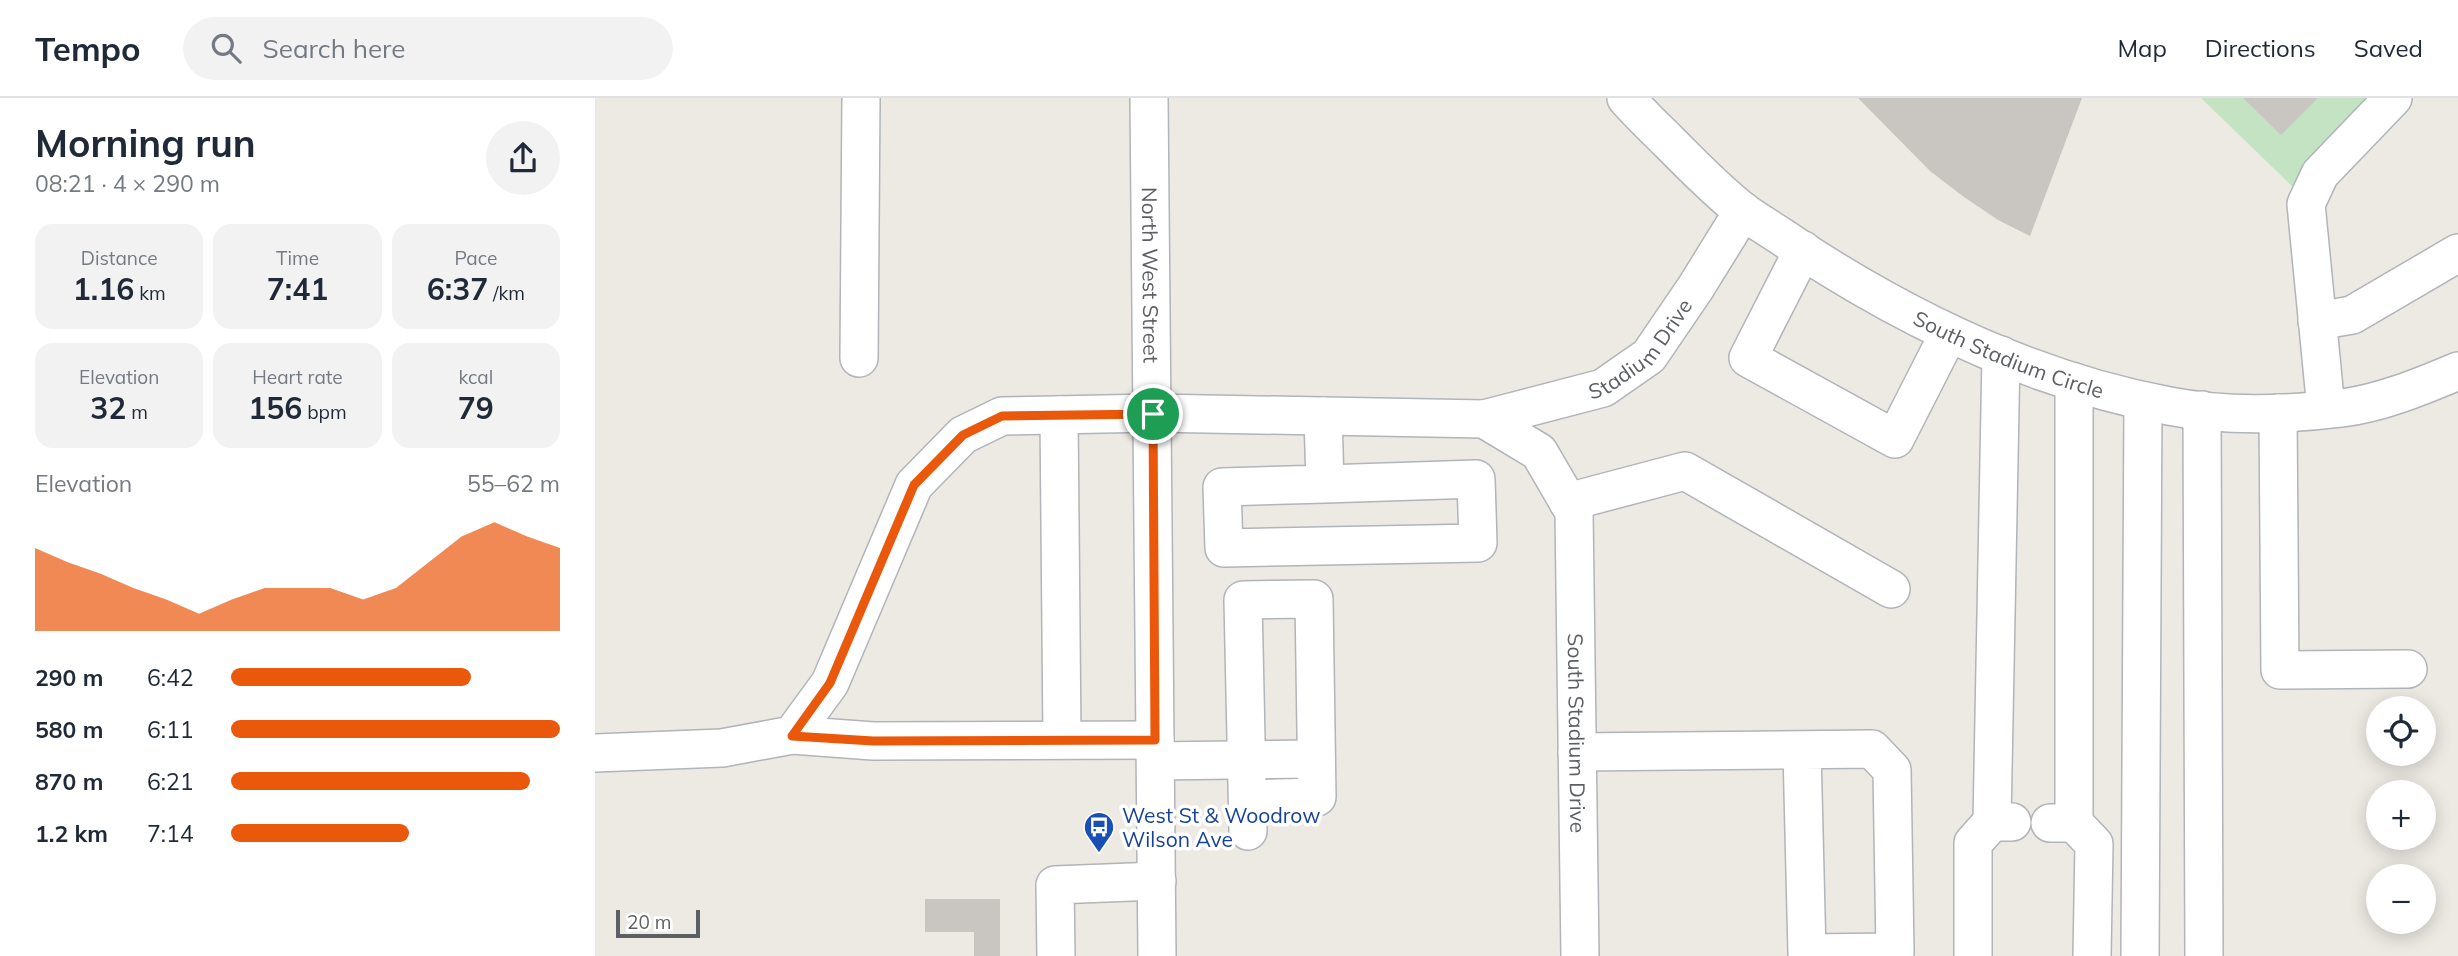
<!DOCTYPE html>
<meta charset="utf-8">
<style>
:root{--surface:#fff;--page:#f2f2f3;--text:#1f2937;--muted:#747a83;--line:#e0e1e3;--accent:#ea580c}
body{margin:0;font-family:Mulish,sans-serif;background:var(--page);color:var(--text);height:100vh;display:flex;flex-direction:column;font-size:26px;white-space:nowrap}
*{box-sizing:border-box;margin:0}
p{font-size:23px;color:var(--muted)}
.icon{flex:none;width:38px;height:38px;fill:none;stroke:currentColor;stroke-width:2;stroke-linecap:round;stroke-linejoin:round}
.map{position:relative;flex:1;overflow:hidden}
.details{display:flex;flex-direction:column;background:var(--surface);width:595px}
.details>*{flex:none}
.buttons{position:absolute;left:1771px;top:598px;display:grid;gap:14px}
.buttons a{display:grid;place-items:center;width:70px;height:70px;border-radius:50%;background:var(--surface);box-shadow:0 4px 18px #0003;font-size:35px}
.scale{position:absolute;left:21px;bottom:18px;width:84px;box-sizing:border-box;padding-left:7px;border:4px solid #5c5f63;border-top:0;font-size:19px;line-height:24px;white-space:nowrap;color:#5c5f63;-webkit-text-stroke:5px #fff;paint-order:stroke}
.pin{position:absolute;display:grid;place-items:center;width:60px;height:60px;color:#fff;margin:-30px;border:4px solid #fff;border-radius:50%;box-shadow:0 2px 7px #0007}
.round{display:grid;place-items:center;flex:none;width:74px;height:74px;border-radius:37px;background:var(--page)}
.summary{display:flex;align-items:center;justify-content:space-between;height:119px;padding:0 35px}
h1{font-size:38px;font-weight:700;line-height:52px}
.figures{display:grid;grid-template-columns:repeat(3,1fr);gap:10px;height:119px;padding:7px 35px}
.figures div{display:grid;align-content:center;border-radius:18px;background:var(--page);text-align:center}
.figures b{font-size:30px;font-weight:700}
.figures small{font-size:19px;font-weight:400}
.figures p{font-size:19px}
.chart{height:196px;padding:14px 35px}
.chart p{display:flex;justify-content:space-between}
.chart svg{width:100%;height:126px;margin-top:7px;fill:var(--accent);opacity:.7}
ul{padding:0 35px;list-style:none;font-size:23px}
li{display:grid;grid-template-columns:112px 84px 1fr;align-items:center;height:52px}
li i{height:18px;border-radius:9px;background:var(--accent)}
header{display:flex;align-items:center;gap:42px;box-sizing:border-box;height:98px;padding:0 35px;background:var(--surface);border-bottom:2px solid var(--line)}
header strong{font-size:33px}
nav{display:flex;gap:38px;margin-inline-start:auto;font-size:24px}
.search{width:490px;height:63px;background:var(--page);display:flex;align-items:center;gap:18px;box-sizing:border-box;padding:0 24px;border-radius:38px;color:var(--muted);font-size:26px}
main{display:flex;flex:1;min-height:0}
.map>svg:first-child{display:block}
.green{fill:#c4e3c2}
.building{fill:#c9c5c0}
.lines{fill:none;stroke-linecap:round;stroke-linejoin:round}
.minor-casing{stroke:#b1b4b8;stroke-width:40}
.minor{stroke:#fff;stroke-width:37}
.route-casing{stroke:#fff;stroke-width:14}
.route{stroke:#ea580c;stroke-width:9}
.labels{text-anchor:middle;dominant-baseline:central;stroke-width:7;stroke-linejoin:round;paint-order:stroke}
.street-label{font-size:21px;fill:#5c5f63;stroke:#fff}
.transit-label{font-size:21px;fill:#164399;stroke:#fff;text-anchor:start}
</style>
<header>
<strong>Tempo</strong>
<div class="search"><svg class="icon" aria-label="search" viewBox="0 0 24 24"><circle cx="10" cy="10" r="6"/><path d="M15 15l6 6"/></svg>Search here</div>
<nav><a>Map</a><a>Directions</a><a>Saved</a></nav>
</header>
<main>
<section class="details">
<div class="summary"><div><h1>Morning run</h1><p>08:21 · 4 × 290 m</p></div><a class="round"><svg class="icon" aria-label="share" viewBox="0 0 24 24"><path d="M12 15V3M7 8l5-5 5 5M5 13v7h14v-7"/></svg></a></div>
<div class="figures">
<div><p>Distance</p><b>1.16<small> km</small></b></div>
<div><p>Time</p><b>7:41</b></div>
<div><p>Pace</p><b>6:37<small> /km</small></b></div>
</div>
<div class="figures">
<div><p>Elevation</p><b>32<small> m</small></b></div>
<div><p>Heart rate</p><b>156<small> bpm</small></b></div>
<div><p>kcal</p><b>79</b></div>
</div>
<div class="chart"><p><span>Elevation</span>55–62 m</p>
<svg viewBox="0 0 160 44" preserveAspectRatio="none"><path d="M0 44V15L10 20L20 24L30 29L40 33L50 38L60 33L70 29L80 29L90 29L100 33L110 29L120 20L130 11L140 6L150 11L160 15V44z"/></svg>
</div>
<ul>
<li><b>290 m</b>6:42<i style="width:73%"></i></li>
<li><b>580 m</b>6:11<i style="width:100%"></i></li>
<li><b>870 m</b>6:21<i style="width:91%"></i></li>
<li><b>1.2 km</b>7:14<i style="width:54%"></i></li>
</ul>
</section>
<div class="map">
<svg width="1863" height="858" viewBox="0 0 1863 858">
<rect width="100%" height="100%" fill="#edeae4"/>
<!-- green -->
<path class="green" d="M1606,0h173l-81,89z"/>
<!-- building -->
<path class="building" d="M1263,0h224l-52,138 -32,-16 -34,-23 -34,-26z
M1648,0h75l-37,37z
M330,801h75v57h-26v-24h-49z"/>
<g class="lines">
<!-- minor casing -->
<g class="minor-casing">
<g id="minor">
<path id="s1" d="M554,0l8,858"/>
<path id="s2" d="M1031,0c14,16 30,31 44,45 24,24 48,49 74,69 17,12 36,23 53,35 113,74 238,134 372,159 56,11 117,9 173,2 40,-5 80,-22 116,-37"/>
<path d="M1208,152l-55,108 147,81 54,-106"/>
<path d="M1722,223l35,-6 106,-62"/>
<path d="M1406,257l-9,467h20"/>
<path d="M264,260l2,-260"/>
<path d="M1731,311l-20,-205 14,-30 73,-76"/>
<path d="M1607,312l2,546"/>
<path d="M1683,315l2,257 128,-1"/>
<path d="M464,317l3,324"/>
<path d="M728,318l2,68 -103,3 2,61 254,-5 -2,-64 -151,5"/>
<path id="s3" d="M889,321l119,-31 46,-32 47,-69 47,-76"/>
<path d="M973,404l117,-31 206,118"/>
<path d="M197,637l81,6 282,-1"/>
<path d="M982,654l295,-3 20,21 3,182 -88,1 -5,-202"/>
<path id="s4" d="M0,655l127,-5 70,-13 38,-52 84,-198 49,-50 39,-19 151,-3 331,6 55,33 35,60 6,444"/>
<path d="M561,663l160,-2"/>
<path d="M653,701l69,-2 -3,-198 -71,1 5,231"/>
<path d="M1455,725h24v-441"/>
<path d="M1479,725l20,21 -2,112"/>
<path d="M461,858l-1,-71 102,-4"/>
<path d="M1378,858v-113l19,-21"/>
<path d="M1545,858l3,-555"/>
</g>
</g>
<!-- minor -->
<use href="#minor" class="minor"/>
</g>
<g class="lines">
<!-- route casing -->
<g class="route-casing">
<path id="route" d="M558,316l2,326 -282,1 -81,-5 38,-53 84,-198 49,-50 39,-19z"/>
</g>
<!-- route -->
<use href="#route" class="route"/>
</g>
<!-- icons -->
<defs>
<g id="bus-pin" transform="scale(1.575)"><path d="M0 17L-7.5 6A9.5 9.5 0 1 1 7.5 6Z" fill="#1a4fb4" stroke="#fff"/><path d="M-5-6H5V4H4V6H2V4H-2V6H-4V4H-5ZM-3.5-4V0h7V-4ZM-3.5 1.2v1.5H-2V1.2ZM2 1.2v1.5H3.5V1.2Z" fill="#fff"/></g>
</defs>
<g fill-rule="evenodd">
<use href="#bus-pin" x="504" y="729"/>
</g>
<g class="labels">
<!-- street labels -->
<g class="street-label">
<text stroke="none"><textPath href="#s1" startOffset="177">North West Street</textPath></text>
<text stroke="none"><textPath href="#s3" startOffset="177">Stadium Drive</textPath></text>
<text stroke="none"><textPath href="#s2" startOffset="466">South Stadium Circle</textPath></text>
<text stroke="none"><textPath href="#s4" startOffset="1428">South Stadium Drive</textPath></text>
</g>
<!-- transit labels -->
<g class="transit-label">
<text x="527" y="717">West St &amp; Woodrow<tspan x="527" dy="24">Wilson Ave</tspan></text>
</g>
</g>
</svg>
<div class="buttons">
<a><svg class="icon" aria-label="locate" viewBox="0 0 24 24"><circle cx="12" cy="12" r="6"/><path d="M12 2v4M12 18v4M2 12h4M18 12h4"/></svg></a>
<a>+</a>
<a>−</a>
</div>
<div class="scale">20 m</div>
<div class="pin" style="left:558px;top:316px;background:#1e9e55"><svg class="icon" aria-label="arrive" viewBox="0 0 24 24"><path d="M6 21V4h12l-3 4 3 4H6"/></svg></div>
</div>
</main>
